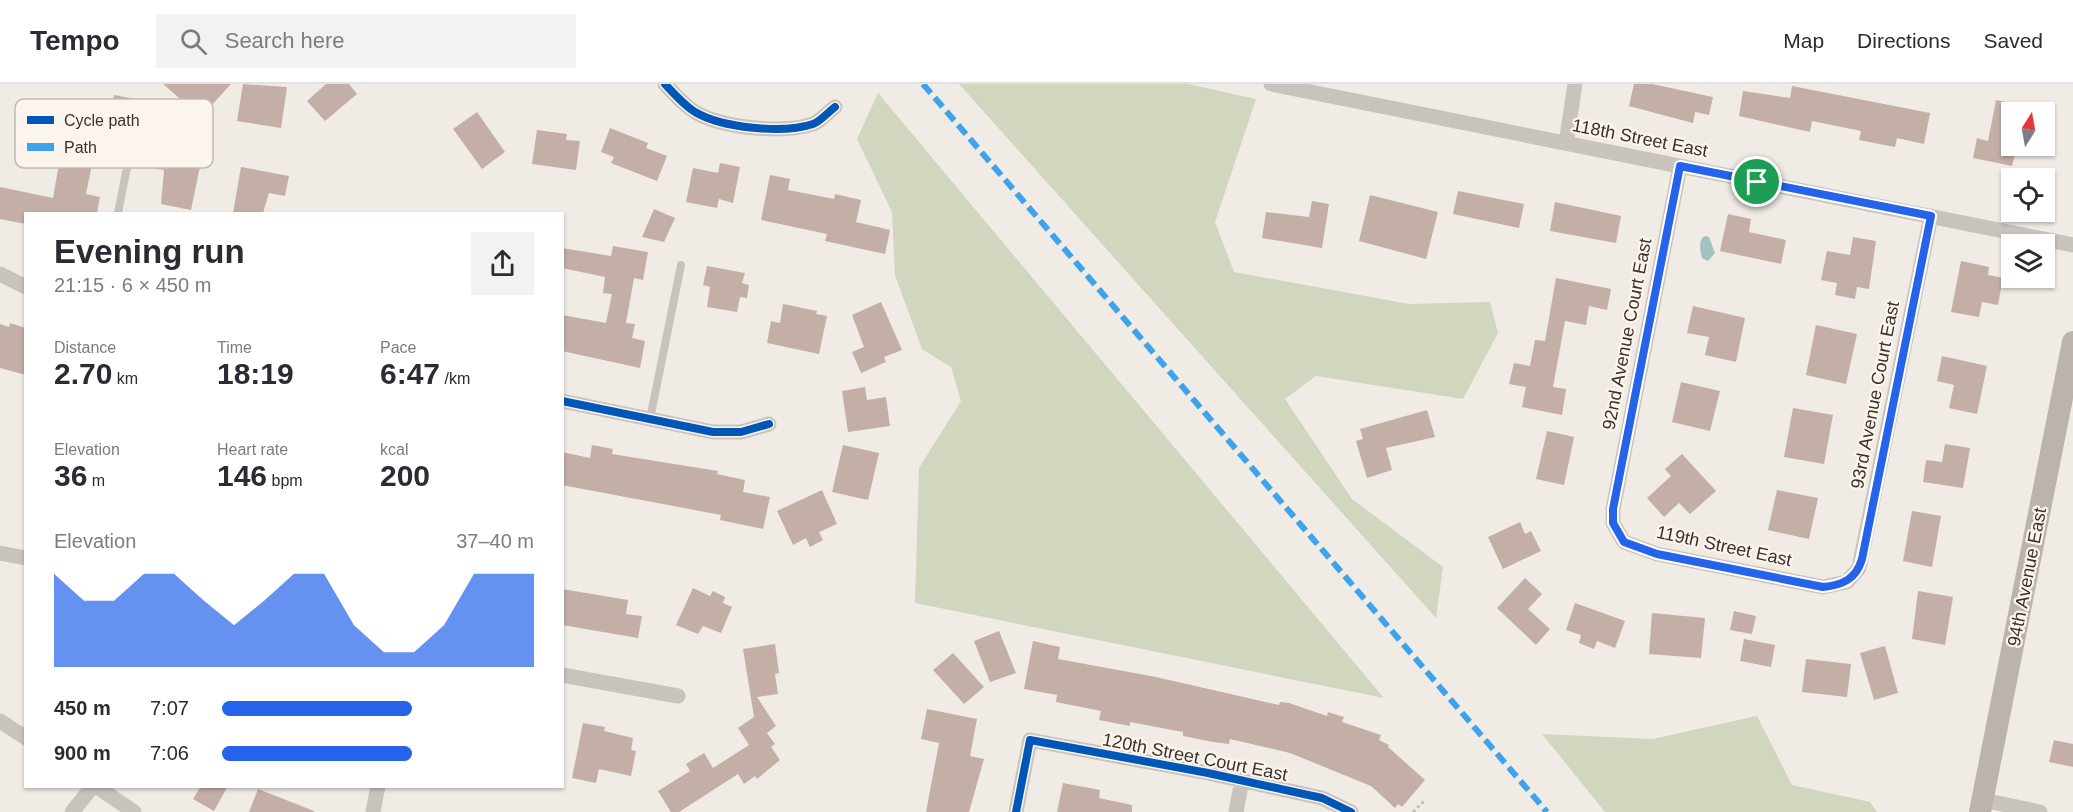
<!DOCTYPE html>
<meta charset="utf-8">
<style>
:root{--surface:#fff;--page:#f2f2f3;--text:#2b2b33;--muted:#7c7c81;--line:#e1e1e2;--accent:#2563eb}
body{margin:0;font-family:Helvetica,sans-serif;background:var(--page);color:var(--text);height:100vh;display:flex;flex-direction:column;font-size:22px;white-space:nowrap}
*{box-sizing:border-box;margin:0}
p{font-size:20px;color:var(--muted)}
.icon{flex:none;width:33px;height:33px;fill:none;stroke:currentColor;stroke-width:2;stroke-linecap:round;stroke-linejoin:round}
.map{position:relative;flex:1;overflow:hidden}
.drawer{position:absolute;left:24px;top:128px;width:540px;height:576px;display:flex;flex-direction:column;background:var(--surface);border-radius:0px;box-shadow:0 2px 4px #0004}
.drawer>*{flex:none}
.needle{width:39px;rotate:11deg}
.buttons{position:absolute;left:2001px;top:18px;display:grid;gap:12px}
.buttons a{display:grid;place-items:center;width:54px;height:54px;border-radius:0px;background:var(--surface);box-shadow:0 2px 4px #0004;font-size:30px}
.pin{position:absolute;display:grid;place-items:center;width:51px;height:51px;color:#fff;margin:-26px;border:3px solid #fff;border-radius:50%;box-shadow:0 2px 6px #0007}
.round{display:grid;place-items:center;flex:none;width:63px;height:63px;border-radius:0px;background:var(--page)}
.overview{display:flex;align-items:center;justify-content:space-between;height:102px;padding:0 30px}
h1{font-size:33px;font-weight:700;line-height:45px}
.stats{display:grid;grid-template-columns:repeat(3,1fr);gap:9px;height:102px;padding:6px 30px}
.stats div{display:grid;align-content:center}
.stats b{font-size:30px;font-weight:700}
.stats small{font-size:16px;font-weight:400}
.stats p{font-size:16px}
.chart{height:168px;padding:12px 30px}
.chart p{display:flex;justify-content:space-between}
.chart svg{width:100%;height:108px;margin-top:6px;fill:var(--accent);opacity:.7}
ul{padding:0 30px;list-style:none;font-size:20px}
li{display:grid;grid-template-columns:96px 72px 1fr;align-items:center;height:45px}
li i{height:15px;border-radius:8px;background:var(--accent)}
header{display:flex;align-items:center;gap:36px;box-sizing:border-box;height:84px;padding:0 30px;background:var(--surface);border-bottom:2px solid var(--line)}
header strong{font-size:28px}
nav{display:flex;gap:33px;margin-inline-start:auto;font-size:21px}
.search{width:420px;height:54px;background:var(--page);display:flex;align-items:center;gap:15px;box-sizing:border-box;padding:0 21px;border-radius:0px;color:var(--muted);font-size:22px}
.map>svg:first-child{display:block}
.green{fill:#d1d6bf}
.water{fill:#a1c2c1}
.building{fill:#c3afa7}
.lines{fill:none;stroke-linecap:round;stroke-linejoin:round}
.path{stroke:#c2bbb6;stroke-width:3;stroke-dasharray:3 3;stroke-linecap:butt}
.service{stroke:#c9c3be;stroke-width:8}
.minor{stroke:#c9c3be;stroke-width:15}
.secondary{stroke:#bab3ae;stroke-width:22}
.quiet{stroke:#3fa3eb;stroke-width:6;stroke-dasharray:12 6;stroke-linecap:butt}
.cycleway-casing{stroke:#fbf5ee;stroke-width:11}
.cycleway{stroke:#0057b8;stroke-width:8}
.route-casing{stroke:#fff;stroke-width:12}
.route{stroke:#2563eb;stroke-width:8}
.labels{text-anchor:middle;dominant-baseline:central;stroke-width:4.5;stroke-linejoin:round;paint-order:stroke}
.street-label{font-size:18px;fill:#3b302b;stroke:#fbf5ee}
.key{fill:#fbf5ee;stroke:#c1bab4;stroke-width:1.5}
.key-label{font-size:16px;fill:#3b302b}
</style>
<header>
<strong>Tempo</strong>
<div class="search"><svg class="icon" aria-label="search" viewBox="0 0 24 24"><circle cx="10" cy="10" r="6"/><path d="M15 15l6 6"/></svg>Search here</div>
<nav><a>Map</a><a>Directions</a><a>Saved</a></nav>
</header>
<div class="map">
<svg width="2073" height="728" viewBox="0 0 2073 728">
<rect width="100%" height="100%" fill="#f0ebe5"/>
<!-- green -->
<path class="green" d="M959,0h229l68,15 -41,123 19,50 175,32 81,-2 8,31 -35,66 -147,-23 -31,23 67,100 91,68 -7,51z
M878,9l506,605 -469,-95 4,-135 42,-67 -10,-34 -29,-18 -27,-74 -3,-63 -35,-73z
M1757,632l35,69 78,17 7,10h-272l-63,-78 111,5z"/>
<!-- water -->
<path class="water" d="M1705,152l4,1 6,16 -7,8 -6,-3c-2,-8 -4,-18 3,-22z"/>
<!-- building -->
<path class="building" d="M163,0h68l-30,33z
M243,0l44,3 -6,41 -44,-7z
M326,0h23l8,10 -32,27 -18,-20z
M1634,0h18l61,13 -4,18 -14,-3 -2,11 -64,-17z
M1792,2l138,27 -6,31 -27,-6 -2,9 -36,-7 2,-9 -49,-10 -2,11 -71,-16 4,-25 47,7z
M114,11l21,4 -7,33 -20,-5z
M1996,16l16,3v43h5l-5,20 -39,-8 4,-20 11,3z
M477,28l28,40 -23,17 -29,-40z
M610,44l38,15 -2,5 21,8 -10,25 -46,-18 3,-6 -13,-5z
M537,46l30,4 -1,6 14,1 -4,29 -44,-6z
M64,51l33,5 -11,54 14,3 -3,16h-71v11l-26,-5v-32l53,11z
M155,64l47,9 -11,53 -30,-6 3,-34 -12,-2z
M720,79l20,4 -7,36 -14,-4 -2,9 -31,-6 7,-34 25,5z
M241,83l48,9 -4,20 -16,-3 -6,20h-30z
M770,91l20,4 -2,11 46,9 1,-5 26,6 -5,22 34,8 -5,24 -60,-13 2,-7 -66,-14z
M1458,107l66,13 -5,24 -66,-14z
M1370,111l68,17 -12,47 -67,-18z
M1312,117l17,3 -7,44 -60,-10 4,-26 43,5z
M1555,118l66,14 -5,27 -66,-12z
M654,125l21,9 -11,24 -22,-5z
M1728,130l23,5 -2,13 37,8 -5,24 -61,-13z
M1853,153l23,4 -7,48 -12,-2 -2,12 -20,-4 2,-12 -16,-3 6,-29 23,4z
M613,162l35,6 -5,28 -9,-2 -8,45 9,1 -3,14 13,3 -5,27 -78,-17v-36l44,8 6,-29 -9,-1 2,-16 -43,-9v-20l49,8z
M1961,177l28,6 -1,8 15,3 -5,27 -16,-3 -3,15 -28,-5z
M707,182l38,7 -3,10 7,2 -2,13 -7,-1 -3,15 -30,-5 3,-20 -7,-2z
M1556,194l55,11 -4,21 -18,-4 -3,19 -21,-4 -12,66 13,2 -4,26 -40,-8 4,-20 -17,-3 5,-21 16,3 5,-26 10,1z
M881,218l21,48 -18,7 2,5 -25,11 -9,-21 12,-5 -12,-32z
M783,220l34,7 -1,3 11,2 -8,38 -52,-11 4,-22 9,2z
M1693,222l52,12 -9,44 -31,-7 4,-18 -22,-4z
M10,239l16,5v47l-26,-7v-44l9,3z
M1816,241l41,9 -11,50 -40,-9z
M1942,272l45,10 -10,48 -28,-6 5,-23 -17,-4z
M1681,298l39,9 -10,40 -38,-9z
M865,303l2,13 19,-3 4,29 -42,6 -6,-41z
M1793,324l40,7 -9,49 -40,-7z
M1427,326l8,27 -49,11 6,22 -25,8 -11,-37 7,-2 -3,-10z
M1547,347l27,6 -10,48 -28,-6z
M1945,360l25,4 -7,40 -40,-6 3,-22 16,2z
M592,361l21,4 -1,5 106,17 -1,3 28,6 -2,12 27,5 -7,32 -43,-9 1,-5 -159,-30v-33l28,6z
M843,361l36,8 -11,47 -36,-8z
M1682,370l34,37 -26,23 -11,-11 -15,14 -17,-19 24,-22 -6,-7z
M822,406l15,34 -18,8 4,8 -13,7 -4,-9 -13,7 -16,-34z
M1777,406l41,8 -9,41 -41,-9z
M1912,427l29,5 -9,51 -29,-6z
M1520,438l5,12 6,-3 10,20 -38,18 -15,-32z
M1525,494l17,16 -14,15 22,20 -14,16 -39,-37z
M693,504l17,8 3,-5 12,6 -2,6 9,4 -11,26 -18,-7 -5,8 -22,-9z
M562,505l66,11 -2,14 16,2 -4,22 -76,-13z
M1918,507l35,6 -8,48 -33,-6z
M1575,519l50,18 -10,27 -18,-7 -3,8 -15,-6 2,-8 -15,-5z
M1734,527l22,5 -4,18 -22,-4z
M1652,529l53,5 -4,40 -52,-4z
M999,547l17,42 -26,9 -16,-41z
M1744,555l31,6 -4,22 -31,-6z
M1033,557l27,6 -2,12 98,18 123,28 1,-3 9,1 38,13 1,-4 16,5 -2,5 39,13 -2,5 10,5 -1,2 37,33 -23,27 -4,-3 -3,4 -24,-22 -81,-33 -60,-14 -1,5 -16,-2 -30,-6v-4l-53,-10v4l-31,-6 2,-9 -45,-9 1,-7 -33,-6z
M775,560l4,29 -4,1 3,20 -21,3 19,29 -9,7 8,11 -4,3 9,13 -23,19 -2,-3 -11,8 -6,-10 -59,38h-8l-13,-21 32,-20 -4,-7 18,-11 9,15 36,-23 -11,-17 16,-11 -11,-68z
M1885,562l13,47 -24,7 -14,-47z
M953,569l31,34 -20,17 -31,-34z
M1806,575l45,5 -4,33 -45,-5z
M927,625l50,10 -7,37 14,3 -15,53h-43l13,-69 -18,-4z
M583,639l22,4 -1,4 29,7 -2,12 5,1 -5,25 -32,-7 -3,14 -24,-5z
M2054,656l19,4v23l-24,-5z
M1063,699l37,7 -1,8 33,7v7h-75z
M201,702h27l-14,25 -21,-12z
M258,705l56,22v1h-65z"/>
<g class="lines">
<!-- path -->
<path class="path" d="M1413,728l12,-12"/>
<!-- service -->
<path class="service" d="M118,129l12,-61
M650,335l31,-154"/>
<!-- minor -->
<path class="minor" d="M665,0c9,10 19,21 30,28 27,16 88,22 118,12 8,-3 15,-12 22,-17
M1271,0l802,161
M1566,59l9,-59
M1680,82l-67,343v14l11,19 33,12 166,33 24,-5 12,-14 72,-352
M0,190l26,13
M562,317l151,31h28l28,-8
M0,469l26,5
M562,591l116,21
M0,637l26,17
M96,702l38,26
M1983,716l57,12
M72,728l21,-26
M373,728l5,-26
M1016,728l14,-72 178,33 114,25 29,14
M1236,728l6,-32"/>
<!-- secondary -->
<path class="secondary" d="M1980,728l93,-470"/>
<!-- quiet -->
<path class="quiet" d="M923,0l624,728"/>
<!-- cycleway casing -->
<g class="cycleway-casing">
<path id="cycleway" d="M665,0c9,10 19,21 30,28 27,16 88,22 118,12 8,-3 15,-12 22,-17
M1680,82l-67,343v14l11,19 33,12 166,33 24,-5 12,-14 72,-352
M562,317l151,31h28l28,-8
M1016,728l14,-72 178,33 114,25 29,14"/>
</g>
<!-- cycleway -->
<use href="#cycleway" class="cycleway"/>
</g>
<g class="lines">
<!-- route casing -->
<g class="route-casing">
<path id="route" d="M1680,82l251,50 -69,343c-6,20 -19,26 -39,28l-166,-33 -33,-12 -11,-19v-14z"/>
</g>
<!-- route -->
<use href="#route" class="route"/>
</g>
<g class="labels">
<!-- street labels -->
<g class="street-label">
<text transform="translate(1640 54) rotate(11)">118th Street East</text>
<text transform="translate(1627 250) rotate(-79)">92nd Avenue Court East</text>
<text transform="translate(1875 311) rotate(-79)">93rd Avenue Court East</text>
<text transform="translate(1724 462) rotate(12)">119th Street East</text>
<text transform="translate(2027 493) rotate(-79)">94th Avenue East</text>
<text transform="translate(1195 673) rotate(11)">120th Street Court East</text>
</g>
</g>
<!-- legend -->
<rect x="15" y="15" width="198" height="69" rx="9" class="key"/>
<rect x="27" y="32" width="27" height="8" fill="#0057b8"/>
<rect x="27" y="59" width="27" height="8" fill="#3fa3eb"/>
<g class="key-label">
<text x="64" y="42">Cycle path</text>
<text x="64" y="69">Path</text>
</g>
</svg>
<div class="buttons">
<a><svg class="needle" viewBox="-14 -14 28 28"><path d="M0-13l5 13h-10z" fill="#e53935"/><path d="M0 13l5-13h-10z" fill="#7c7c81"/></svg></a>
<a><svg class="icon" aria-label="locate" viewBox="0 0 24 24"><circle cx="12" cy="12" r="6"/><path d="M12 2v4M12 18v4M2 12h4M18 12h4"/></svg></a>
<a><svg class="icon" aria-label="layers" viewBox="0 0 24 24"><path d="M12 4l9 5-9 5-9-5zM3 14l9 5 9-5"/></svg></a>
</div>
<div class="pin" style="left:1757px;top:98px;background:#1e9e55"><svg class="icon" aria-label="arrive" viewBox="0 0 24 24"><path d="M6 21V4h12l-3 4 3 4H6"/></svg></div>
<section class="drawer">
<div class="overview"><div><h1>Evening run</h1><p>21:15 · 6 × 450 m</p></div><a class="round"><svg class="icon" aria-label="share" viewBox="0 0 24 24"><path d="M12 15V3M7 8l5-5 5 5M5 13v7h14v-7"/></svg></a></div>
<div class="stats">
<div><p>Distance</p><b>2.70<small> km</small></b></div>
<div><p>Time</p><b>18:19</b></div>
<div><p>Pace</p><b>6:47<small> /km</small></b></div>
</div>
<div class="stats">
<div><p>Elevation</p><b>36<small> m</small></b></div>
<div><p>Heart rate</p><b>146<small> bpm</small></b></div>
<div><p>kcal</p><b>200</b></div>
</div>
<div class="chart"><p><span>Elevation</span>37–40 m</p>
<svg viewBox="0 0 160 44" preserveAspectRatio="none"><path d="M0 44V6L10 17L20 17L30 6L40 6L50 17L60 27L70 17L80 6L90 6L100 27L110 38L120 38L130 27L140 6L150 6L160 6V44z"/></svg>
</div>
<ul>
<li><b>450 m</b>7:07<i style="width:61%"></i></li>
<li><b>900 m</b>7:06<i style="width:61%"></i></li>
</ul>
</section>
</div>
